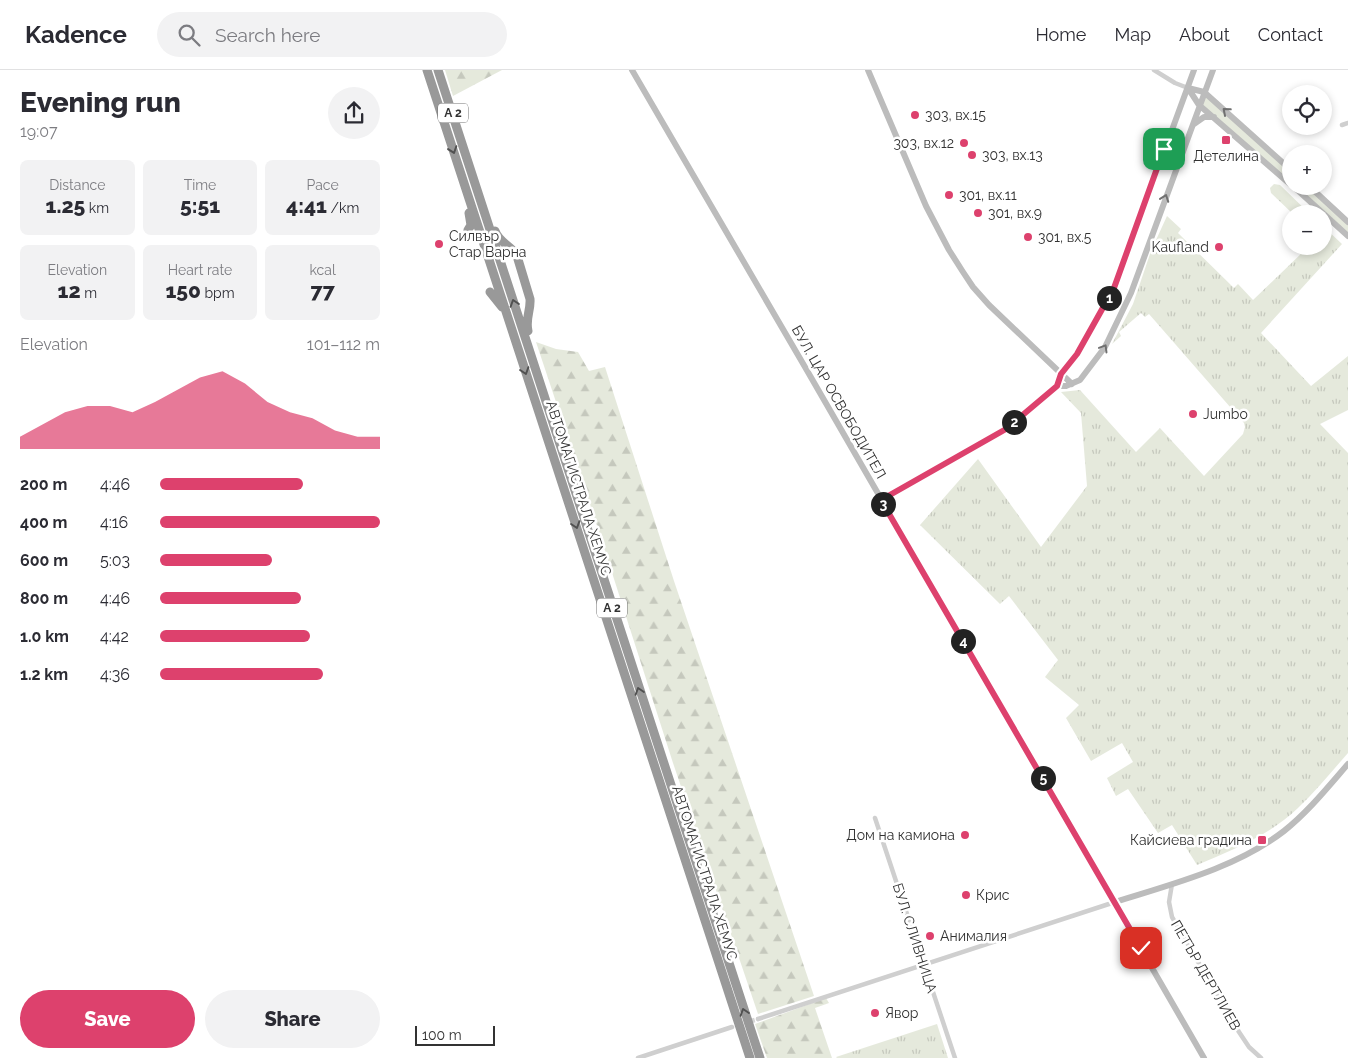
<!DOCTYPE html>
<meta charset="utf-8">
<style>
:root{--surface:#fff;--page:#f2f2f3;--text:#2b2b33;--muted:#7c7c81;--line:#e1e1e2;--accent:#dd416d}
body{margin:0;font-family:Raleway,sans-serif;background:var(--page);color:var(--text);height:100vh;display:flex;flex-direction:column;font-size:19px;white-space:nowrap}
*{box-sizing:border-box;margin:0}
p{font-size:16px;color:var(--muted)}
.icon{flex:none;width:28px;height:28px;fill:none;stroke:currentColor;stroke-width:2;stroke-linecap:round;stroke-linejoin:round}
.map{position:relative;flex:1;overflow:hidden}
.drawer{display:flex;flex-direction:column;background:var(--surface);width:400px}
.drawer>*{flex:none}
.controls{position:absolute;left:882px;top:15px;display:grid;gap:10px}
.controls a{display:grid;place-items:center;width:50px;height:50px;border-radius:50%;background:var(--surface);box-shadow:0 2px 8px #0003;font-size:25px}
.scale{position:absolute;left:15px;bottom:12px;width:80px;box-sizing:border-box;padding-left:5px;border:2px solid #323232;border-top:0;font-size:14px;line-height:18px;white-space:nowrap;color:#323232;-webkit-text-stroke:4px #fff;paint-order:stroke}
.pin{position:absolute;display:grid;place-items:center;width:42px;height:42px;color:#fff;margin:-21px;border-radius:10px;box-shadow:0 2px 8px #0006}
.km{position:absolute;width:25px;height:25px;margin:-12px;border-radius:50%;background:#222;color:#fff;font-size:14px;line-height:25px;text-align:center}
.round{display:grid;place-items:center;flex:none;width:52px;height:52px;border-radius:26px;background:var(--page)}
.head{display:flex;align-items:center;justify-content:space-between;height:85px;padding:0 20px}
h1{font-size:28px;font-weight:800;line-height:38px}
.metrics{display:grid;grid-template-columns:repeat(3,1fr);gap:8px;height:85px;padding:5px 20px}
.metrics div{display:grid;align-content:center;border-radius:8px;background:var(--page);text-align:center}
.metrics b{font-size:21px;font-weight:800}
.metrics small{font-size:14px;font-weight:400}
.metrics p{font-size:14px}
.chart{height:140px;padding:10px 20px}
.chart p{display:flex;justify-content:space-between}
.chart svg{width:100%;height:90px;margin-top:5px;fill:var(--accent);opacity:.7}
.action{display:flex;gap:10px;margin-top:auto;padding:10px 20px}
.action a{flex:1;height:58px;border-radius:30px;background:var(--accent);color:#fff;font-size:20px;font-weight:800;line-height:58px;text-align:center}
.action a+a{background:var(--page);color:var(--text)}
ul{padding:0 20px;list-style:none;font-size:16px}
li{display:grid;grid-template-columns:80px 60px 1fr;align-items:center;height:38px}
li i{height:12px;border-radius:6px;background:var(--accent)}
header{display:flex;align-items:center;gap:30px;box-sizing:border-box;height:70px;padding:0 25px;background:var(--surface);border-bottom:1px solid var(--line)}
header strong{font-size:24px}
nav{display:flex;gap:28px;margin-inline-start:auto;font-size:18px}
.search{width:350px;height:45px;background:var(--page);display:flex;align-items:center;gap:12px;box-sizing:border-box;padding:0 18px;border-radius:28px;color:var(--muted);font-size:19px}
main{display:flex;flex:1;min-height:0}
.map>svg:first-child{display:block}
.grass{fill:url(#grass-tufts)}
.forest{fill:url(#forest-firs)}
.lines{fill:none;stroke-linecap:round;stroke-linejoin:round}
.street-tunnel{stroke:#d6d6d6;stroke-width:4.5;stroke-dasharray:4.5 2;stroke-linecap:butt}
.street{stroke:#cfcfcf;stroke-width:4.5}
.secondary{stroke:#bcbcbc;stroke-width:6}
.highway{stroke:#999;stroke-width:9}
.oneway{stroke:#707070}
.oneway2{stroke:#515151}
.route-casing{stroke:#fff;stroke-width:10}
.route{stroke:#dd416d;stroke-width:6}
.poi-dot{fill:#dd416d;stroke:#fff;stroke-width:2}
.labels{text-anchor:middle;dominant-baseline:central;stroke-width:5;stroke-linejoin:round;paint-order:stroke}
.shield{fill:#fff;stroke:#707070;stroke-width:1}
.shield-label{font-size:12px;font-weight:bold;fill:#323232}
.poi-label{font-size:14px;fill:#323232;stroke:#fff;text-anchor:start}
.street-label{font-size:14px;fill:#323232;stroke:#fff}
</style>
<header>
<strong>Kadence</strong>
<div class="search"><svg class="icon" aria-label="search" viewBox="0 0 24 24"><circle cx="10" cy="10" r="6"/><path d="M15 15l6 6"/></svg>Search here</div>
<nav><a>Home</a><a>Map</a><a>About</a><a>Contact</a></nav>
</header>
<main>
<section class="drawer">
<div class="head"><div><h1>Evening run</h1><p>19:07</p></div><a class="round"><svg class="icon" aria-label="share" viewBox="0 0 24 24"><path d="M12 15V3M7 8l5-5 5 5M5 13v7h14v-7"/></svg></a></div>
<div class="metrics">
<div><p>Distance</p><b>1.25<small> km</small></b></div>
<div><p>Time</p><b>5:51</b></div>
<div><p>Pace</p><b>4:41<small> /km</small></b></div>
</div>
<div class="metrics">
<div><p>Elevation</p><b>12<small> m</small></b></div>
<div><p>Heart rate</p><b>150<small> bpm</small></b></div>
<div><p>kcal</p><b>77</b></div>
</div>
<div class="chart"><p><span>Elevation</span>101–112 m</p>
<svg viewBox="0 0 160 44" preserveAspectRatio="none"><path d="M0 44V38L10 32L20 26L30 23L40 23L50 26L60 21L70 15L80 9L90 6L100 12L110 21L120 26L130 29L140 35L150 38L160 38V44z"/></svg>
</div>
<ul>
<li><b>200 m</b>4:46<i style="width:65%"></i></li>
<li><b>400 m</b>4:16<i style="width:100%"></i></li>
<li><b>600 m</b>5:03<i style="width:51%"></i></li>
<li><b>800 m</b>4:46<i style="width:64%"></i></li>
<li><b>1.0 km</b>4:42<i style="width:68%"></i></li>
<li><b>1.2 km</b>4:36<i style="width:74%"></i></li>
</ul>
<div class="action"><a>Save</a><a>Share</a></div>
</section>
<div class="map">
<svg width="948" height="988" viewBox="0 0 948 988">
<defs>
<pattern id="grass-tufts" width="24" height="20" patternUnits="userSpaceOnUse" patternTransform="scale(1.25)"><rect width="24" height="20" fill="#e5e9dc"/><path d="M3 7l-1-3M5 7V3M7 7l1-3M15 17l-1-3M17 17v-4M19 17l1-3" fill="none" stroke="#c5c8bd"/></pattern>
<pattern id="forest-firs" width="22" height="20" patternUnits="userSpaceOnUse" patternTransform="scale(1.25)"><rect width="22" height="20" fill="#e5e9dc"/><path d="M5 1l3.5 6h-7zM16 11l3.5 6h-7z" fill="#c5c8bd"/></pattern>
</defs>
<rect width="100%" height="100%" fill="#fff"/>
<!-- grass -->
<path class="grass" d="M804,22l87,78v15l-92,-80z
M874,114l6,1 30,29h-17l-22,-21 -1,-5z
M893,116h16l39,36v14z
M767,146l14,13 -3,4 56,55 4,-4 15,16 52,-50 8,-4h11v-19l18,17 -81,89 50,53 37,-30v54l-28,14 28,29v300c-16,18 -32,38 -50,55 -28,27 -66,42 -101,57l-25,-40 -14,8 -30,-44 -12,7 -9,-18 26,-16 -11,-19 -31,18 -25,-43 13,-13 -34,-28 13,-17 -49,-64 -9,8 -80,-79 58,-66 63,88 46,-61 -6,-73 -20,-21 19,-2 56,62 24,-24 44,48 39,-42 2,-7 -1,-4 -95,-109 -4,3 -4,-4 -22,19 2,4 -9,8 21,-40 18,-53z
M537,954l11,34h-111l-1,-1z"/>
<!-- forest -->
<path class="forest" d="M45,0h57l-49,26z
M136,272l20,7 22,3 11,19 16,-4 69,214 140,415 -56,18 -85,-251 -84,-262z
M426,928l3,5 -14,5 17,50h-65l-12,-34z"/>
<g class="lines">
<!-- street-tunnel -->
<path class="street-tunnel" d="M338,955l20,-6"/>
<!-- street -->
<path class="street" d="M754,0l21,13 13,5
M942,55l6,-2
M475,748l80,240
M772,814l-3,18 3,15 67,115 10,15 12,11
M358,949l357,-117
M238,988l94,-31"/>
<!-- secondary -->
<path class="secondary" d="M232,0l173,297 399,691
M468,0l58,136 23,44 14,22 10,15 16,18 83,79
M788,18l11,17 92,80
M788,18l16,4 87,78
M794,54l10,-7h10
M893,116l55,50
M909,116l39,36
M657,316h9l14,-6 25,-33 26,-54 82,-223
M481,429l125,-70 51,-43 4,-12 16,-20 37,-66 80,-218
M715,832c57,-18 121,-34 169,-71 24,-19 44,-44 64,-67"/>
<!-- highway -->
<path class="highway" d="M27,0l323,988
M38,0l322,988
M68,160l3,-5 -2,-12
M95,161c4,12 16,14 22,25l13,43c1,11 -5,20 -2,32
M90,222l12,15"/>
</g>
<!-- one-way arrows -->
<defs><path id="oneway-chevron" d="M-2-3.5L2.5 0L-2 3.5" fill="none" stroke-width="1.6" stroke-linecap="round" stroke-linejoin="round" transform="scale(1.25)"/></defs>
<g class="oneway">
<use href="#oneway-chevron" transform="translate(826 41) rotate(-139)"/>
<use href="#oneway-chevron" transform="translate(765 128) rotate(-70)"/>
<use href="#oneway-chevron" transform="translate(704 278) rotate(-59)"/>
</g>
<g class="oneway2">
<use href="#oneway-chevron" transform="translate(53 80) rotate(71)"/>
<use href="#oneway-chevron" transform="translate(114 233) rotate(-108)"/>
<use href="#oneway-chevron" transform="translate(125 301) rotate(72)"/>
<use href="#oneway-chevron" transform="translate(176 455) rotate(72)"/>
<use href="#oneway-chevron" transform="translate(239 621) rotate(-108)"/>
<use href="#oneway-chevron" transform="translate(344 942) rotate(-108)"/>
</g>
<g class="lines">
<!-- route casing -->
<g class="route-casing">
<path id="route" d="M741,878l-260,-448 125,-71 51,-43 4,-12 16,-20 37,-66 50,-139"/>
</g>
<!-- route -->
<use href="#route" class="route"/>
</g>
<!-- markers -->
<g class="poi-dot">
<circle cx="515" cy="45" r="5"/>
<rect x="821" y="65" width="10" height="10" rx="2.5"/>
<circle cx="564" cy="73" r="5"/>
<circle cx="572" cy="85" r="5"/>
<circle cx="549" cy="125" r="5"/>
<circle cx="578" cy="143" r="5"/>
<circle cx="628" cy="167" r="5"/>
<circle cx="39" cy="174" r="5"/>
<circle cx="819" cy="177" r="5"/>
<circle cx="793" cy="344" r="5"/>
<circle cx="565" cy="765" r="5"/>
<rect x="857" y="765" width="10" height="10" rx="2.5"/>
<circle cx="566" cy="825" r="5"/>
<circle cx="530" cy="866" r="5"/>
<circle cx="475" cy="943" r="5"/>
</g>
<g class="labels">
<!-- shield labels -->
<g class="shield">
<rect x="38" y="33.5" width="30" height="19" rx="4"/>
<rect x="197" y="528.5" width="30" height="19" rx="4"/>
</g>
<g class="shield-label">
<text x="53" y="43">A 2</text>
<text x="212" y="538">A 2</text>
</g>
<!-- poi labels -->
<g class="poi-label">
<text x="525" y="45">303, вх.15</text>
<text x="554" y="73" text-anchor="end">303, вх.12</text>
<text x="582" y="85">303, вх.13</text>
<text x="826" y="86" text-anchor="middle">Детелина</text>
<text x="559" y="125">301, вх.11</text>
<text x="588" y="143">301, вх.9</text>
<text x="49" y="166">Силвър<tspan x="49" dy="16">Стар Варна</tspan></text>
<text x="638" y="167">301, вх.5</text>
<text x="809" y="177" text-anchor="end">Kaufland</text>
<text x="803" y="344">Jumbo</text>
<text x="555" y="765" text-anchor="end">Дом на камиона</text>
<text x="852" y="770" text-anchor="end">Кайсиева градина</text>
<text x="576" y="825">Крис</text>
<text x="540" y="866">Анималия</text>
<text x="485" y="943">Явор</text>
</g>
<!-- street labels -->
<g class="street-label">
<text transform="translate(439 332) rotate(60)">БУЛ. ЦАР ОСВОБОДИТЕЛ</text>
<text transform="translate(179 418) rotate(72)">АВТОМАГИСТРАЛА ХЕМУС</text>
<text transform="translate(305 803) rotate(72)">АВТОМАГИСТРАЛА ХЕМУС</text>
<text transform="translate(515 868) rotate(72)">БУЛ. СЛИВНИЦА</text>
<text transform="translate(806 905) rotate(60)">ПЕТЪР ДЕРТЛИЕВ</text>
</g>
</g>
</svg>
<div class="controls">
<a><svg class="icon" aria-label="locate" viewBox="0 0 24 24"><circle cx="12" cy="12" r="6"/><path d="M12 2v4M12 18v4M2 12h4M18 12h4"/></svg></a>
<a>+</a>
<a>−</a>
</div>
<div class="scale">100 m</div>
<div class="pin" style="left:764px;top:79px;background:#1e9e55"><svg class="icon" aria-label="arrive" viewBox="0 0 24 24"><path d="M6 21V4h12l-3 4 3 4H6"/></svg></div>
<div class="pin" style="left:741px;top:878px;background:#d93025"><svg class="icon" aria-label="check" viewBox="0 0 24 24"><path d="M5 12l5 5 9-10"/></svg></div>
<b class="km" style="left:709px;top:228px">1</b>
<b class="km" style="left:614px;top:352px">2</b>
<b class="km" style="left:483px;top:434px">3</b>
<b class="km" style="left:563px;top:571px">4</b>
<b class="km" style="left:643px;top:708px">5</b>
</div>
</main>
